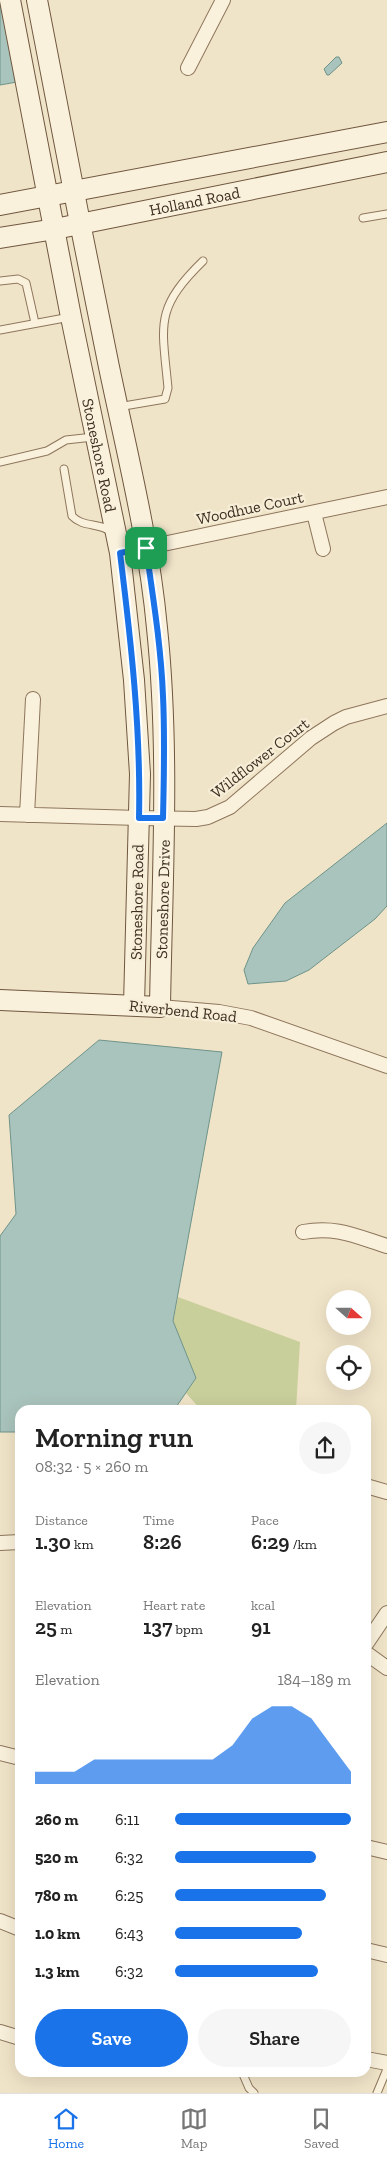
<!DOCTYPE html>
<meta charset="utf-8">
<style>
:root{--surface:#fff;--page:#f6f6f6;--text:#222;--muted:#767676;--line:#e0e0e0;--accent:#1a73e8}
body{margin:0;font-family:"Zilla Slab",serif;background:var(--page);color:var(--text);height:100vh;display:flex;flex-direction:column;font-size:19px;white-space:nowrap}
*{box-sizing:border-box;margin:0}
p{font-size:16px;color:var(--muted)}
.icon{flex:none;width:28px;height:28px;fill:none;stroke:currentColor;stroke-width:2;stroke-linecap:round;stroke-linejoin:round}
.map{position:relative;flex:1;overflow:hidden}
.sheet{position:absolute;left:15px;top:1405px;width:356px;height:672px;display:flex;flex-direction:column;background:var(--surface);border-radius:15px;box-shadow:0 5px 20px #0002}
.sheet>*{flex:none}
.needle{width:32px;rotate:111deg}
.controls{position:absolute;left:326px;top:1290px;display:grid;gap:10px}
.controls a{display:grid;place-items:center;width:45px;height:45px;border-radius:50%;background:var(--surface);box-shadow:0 5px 20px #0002;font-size:25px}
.pin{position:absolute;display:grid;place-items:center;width:42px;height:42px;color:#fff;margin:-21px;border-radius:10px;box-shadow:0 2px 8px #0006}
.round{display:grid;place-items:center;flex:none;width:52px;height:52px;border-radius:26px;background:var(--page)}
.overview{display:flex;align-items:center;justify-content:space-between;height:85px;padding:0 20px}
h1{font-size:28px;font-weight:600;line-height:38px}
.figures{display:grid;grid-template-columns:repeat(3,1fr);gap:8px;height:85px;padding:5px 20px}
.figures div{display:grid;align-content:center}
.figures b{font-size:21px;font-weight:600}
.figures small{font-size:14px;font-weight:400}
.figures p{font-size:14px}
.chart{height:140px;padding:10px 20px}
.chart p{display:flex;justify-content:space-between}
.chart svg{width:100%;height:90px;margin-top:5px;fill:var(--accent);opacity:.7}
.cta{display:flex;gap:10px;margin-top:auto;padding:10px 20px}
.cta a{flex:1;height:58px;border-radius:30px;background:var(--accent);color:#fff;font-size:20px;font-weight:600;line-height:58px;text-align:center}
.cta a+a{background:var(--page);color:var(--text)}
ul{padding:0 20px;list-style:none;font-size:16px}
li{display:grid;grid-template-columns:80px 60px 1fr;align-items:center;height:38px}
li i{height:12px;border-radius:6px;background:var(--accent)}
.tabs{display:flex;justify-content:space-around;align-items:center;height:70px;border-top:1px solid var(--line);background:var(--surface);font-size:14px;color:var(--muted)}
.tabs a{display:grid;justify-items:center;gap:2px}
.tabs .on{color:var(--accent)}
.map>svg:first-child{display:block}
.green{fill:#c9cf9b}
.water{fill:#a9c4bc;stroke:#6f938a}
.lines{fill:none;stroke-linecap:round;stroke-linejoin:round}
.lane-casing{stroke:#8d765c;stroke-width:9}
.street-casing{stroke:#8d765c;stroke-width:16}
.secondary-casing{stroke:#6f573f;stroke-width:22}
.lane{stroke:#faf1dc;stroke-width:7}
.street{stroke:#faf1dc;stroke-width:14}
.secondary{stroke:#faf1dc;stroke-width:20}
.route-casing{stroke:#fff;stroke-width:10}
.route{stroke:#1a73e8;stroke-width:6}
.labels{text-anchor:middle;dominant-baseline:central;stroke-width:4.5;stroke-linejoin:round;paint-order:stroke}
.street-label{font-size:16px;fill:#3d2e20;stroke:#f7eed8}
</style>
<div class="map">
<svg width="387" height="2093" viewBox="0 0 387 2093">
<rect width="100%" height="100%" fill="#f0e4c8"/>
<!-- green -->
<path class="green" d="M178,1297l122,45 -4,68h-95l-15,-17 10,-15 -23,-56z"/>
<!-- water -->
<path class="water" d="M0,0l17,82 -17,3z
M336,57h3l3,6 -13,12h-2l-3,-6z
M387,823v83l-12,13 -66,51 -23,11 -38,3 -4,-14 9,-22 32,-45z
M99,1040l123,12 -49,269 23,57 -22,32h-154v22h-20v-196l16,-22 -7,-99z"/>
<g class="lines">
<!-- lane casing -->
<g class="lane-casing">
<path id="lane" d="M363,218l24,-4
M0,281l18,-2 8,4 9,40
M0,330l70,-13
M118,407l47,-8 3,-11c-6,-64 -14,-79 35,-127
M0,462l47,-11 19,-11 27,-3
M64,469l8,47c11,12 28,6 39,16
M242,2072l7,16 5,5
M377,2093l10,-24"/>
</g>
<!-- street casing -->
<g class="street-casing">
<path id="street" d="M188,68l35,-68
M314,513l9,36
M120,553l267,-56
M0,814l139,4 57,1 12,-2 22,-10 81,-69 23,-15 12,-6 41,-11
M27,815l6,-116
M160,1007l59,5 32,6 136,48
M303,1232c33,-6 52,4 84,14
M366,1486l21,6
M0,1543l20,-1
M366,1644l21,-31
M366,1653l21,15
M0,1753l20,5
M366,1847l21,5
M0,1921l20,8
M366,1950l21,5
M0,2032l20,6
M366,2059l21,4"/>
</g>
<!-- secondary casing -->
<g class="secondary-casing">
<g id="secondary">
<path id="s1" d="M10,0l61,317 49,236 14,127 6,94 -6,231"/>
<path d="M0,205l387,-73"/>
<path id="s2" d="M0,238l55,-9 332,-67"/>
<path id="s3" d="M0,1000l160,7c2,-126 10,-253 -3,-379 -8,-88 -30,-175 -48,-261 -25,-122 -49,-245 -72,-367"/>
</g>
</g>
<!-- lane -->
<use href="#lane" class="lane"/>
<!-- street -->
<use href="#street" class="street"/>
<!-- secondary -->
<use href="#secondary" class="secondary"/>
</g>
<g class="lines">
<!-- route casing -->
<g class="route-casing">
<path id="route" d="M146,548c7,49 15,98 17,148 2,41 1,81 0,122h-24c2,-88 -8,-177 -19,-265z"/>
</g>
<!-- route -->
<use href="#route" class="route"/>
</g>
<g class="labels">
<!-- street labels -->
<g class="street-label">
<text stroke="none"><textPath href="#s2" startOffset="198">Holland Road</textPath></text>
<text stroke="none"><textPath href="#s1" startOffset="464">Stoneshore Road</textPath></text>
<text transform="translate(250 508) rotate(-12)">Woodhue Court</text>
<text transform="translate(260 758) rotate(-38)">Wildflower Court</text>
<text stroke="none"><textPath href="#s3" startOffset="268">Stoneshore Drive</textPath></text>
<text transform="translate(137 902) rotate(-89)">Stoneshore Road</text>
<text transform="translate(183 1011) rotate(6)">Riverbend Road</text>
</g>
</g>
</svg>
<div class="controls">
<a><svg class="needle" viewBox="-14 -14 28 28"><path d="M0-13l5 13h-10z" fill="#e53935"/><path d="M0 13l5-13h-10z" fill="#767676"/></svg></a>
<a><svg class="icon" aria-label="locate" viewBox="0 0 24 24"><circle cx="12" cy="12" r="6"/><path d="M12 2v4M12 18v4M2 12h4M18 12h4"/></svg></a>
</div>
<div class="pin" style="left:146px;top:548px;background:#1e9e55"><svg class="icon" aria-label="arrive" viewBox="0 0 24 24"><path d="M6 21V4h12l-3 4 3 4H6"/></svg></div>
<section class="sheet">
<div class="overview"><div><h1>Morning run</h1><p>08:32 · 5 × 260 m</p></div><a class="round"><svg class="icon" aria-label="share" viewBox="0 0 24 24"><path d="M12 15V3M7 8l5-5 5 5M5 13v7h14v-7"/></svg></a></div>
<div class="figures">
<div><p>Distance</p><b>1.30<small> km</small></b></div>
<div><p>Time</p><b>8:26</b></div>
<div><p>Pace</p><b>6:29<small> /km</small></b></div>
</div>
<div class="figures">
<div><p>Elevation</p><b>25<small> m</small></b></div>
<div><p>Heart rate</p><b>137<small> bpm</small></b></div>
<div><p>kcal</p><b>91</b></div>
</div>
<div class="chart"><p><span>Elevation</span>184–189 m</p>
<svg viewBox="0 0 160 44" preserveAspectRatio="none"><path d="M0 44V38L10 38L20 38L30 32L40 32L50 32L60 32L70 32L80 32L90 32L100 25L110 12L120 6L130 6L140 12L150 25L160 38V44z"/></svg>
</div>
<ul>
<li><b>260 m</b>6:11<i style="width:100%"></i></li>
<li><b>520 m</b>6:32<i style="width:80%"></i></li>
<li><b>780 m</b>6:25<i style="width:86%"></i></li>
<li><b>1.0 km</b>6:43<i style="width:72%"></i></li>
<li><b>1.3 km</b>6:32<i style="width:81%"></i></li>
</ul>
<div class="cta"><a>Save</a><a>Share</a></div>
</section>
</div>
<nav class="tabs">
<a class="on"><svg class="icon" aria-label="home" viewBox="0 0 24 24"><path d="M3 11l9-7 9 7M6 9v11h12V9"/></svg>Home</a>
<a><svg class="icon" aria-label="map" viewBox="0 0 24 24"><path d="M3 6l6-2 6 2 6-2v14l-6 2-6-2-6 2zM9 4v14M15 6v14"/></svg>Map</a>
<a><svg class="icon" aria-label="saved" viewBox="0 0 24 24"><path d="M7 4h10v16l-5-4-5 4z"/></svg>Saved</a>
</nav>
